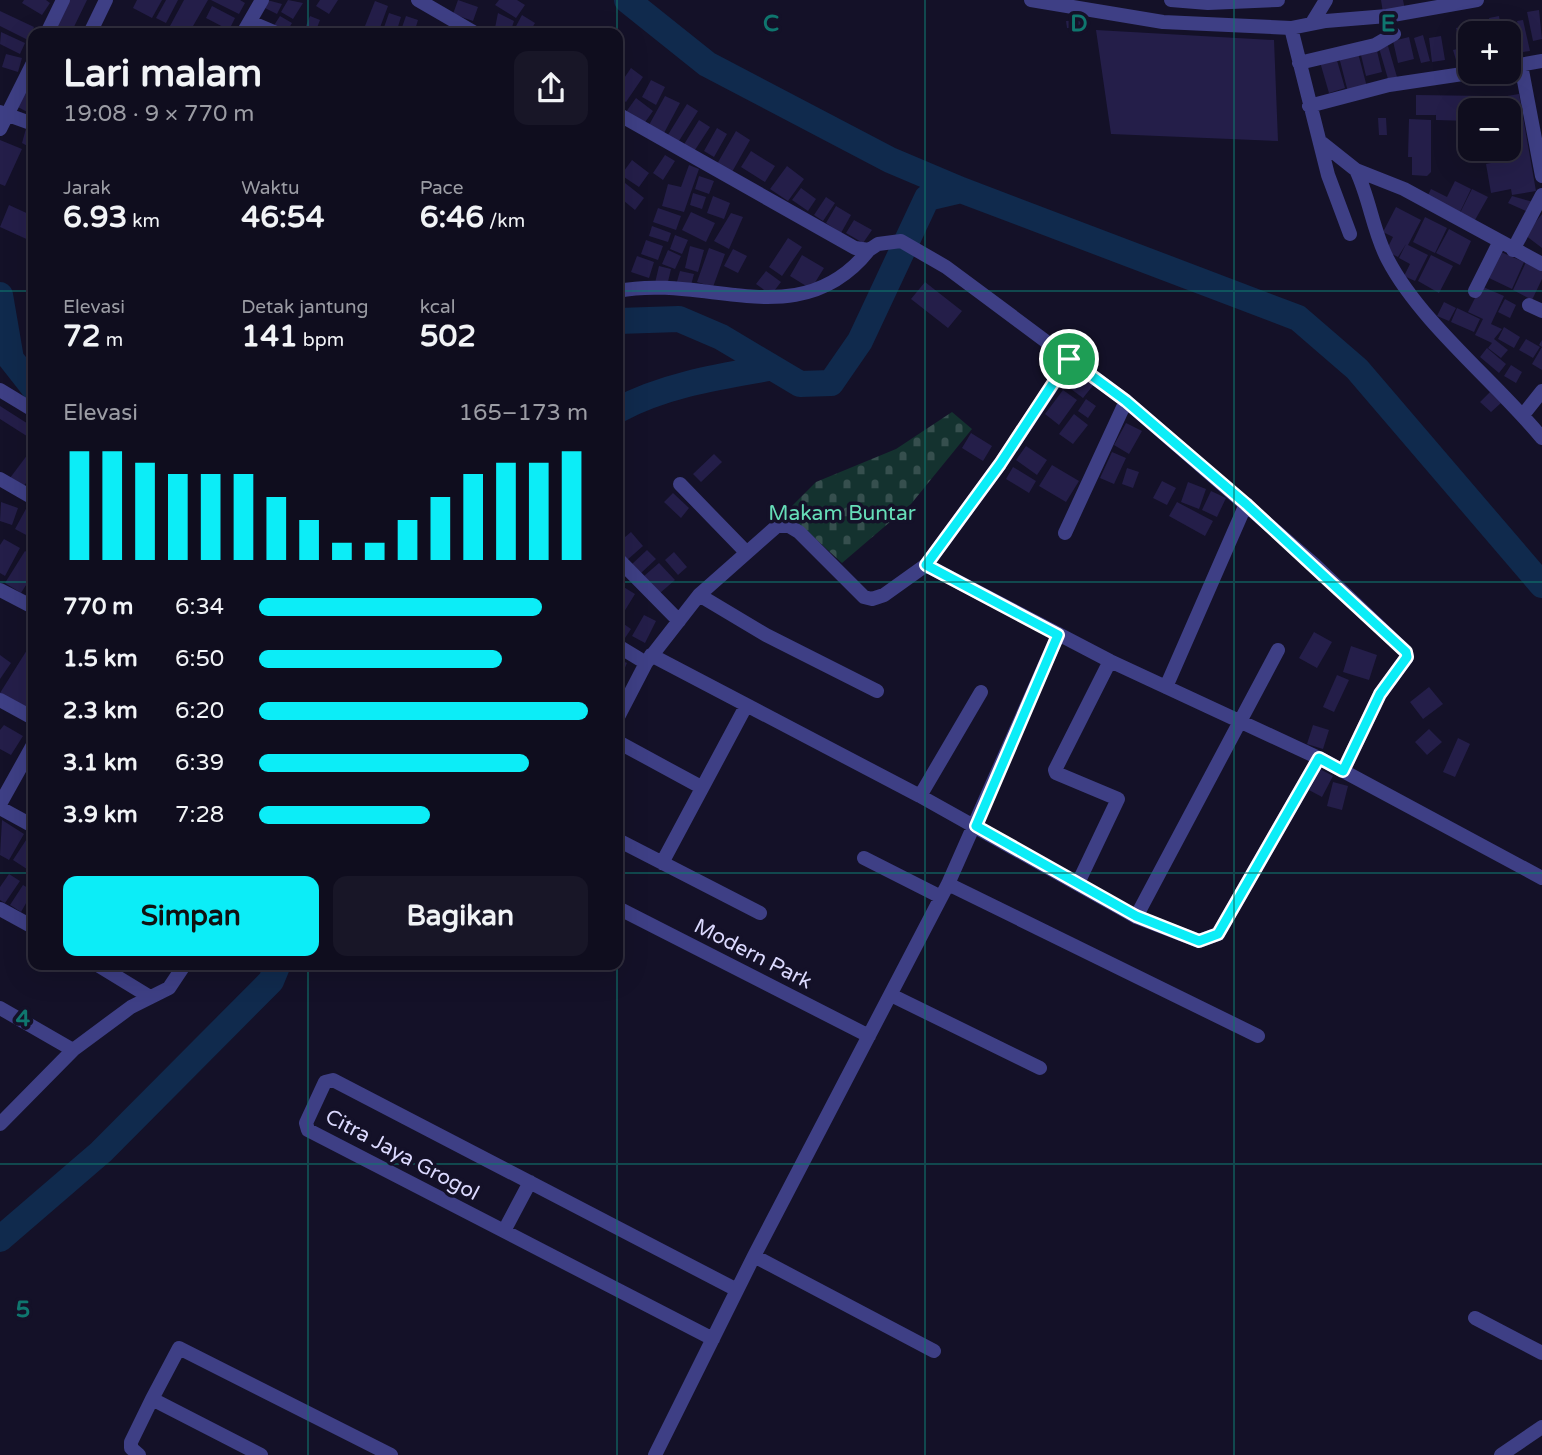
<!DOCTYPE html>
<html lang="id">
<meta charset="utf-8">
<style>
:root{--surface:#0f0d1e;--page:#181627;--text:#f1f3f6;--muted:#9b9ca4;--line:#2f2d3c;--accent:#0cedf7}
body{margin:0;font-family:"Varela Round",sans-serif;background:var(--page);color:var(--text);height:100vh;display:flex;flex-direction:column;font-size:26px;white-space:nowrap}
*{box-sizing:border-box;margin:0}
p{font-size:23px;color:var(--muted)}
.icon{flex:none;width:38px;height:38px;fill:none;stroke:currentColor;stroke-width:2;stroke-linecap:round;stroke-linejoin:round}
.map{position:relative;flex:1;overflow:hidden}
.drawer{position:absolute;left:28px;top:28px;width:595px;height:942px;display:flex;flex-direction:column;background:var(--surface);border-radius:14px;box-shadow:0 7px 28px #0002,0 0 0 2px var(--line)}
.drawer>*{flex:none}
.tools{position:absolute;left:1458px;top:21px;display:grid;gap:14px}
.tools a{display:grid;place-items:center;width:63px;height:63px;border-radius:14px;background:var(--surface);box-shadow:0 7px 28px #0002,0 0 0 2px var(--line);font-size:35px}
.pin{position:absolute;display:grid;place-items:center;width:60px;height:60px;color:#fff;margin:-30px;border:4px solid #fff;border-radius:50%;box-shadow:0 2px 7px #0007}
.round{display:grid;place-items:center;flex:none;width:74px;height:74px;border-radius:14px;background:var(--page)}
.headline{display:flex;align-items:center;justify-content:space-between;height:119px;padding:0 35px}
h1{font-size:38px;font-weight:800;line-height:52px}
.figures{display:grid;grid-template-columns:repeat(3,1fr);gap:10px;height:119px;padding:7px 35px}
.figures div{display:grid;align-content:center}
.figures b{font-size:30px;font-weight:800}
.figures small{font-size:19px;font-weight:400}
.figures p{font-size:19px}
.chart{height:196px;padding:14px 35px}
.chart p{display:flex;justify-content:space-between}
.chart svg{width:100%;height:126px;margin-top:7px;stroke:var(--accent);stroke-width:6}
.action{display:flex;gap:14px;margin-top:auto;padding:14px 35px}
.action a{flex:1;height:80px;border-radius:14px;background:var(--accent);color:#111;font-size:28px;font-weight:800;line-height:80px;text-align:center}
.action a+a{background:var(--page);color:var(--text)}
ul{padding:0 35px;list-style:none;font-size:23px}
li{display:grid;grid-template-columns:112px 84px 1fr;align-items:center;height:52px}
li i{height:18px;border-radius:9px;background:var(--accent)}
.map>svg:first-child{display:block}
.cemetery{fill:url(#cemetery-stones)}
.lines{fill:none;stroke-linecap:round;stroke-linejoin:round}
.river{stroke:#102a4d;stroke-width:26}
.building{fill:#241e49}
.minor{stroke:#3e3f85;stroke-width:14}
.route-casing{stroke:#fff;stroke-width:14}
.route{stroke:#0cedf7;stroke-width:9}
.grid{fill:none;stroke:#0f766e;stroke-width:2;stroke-opacity:0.55}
.labels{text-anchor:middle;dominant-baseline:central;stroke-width:7;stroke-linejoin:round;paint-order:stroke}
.park-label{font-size:21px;fill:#66ddb8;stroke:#141128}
.street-label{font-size:21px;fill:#dbd9fe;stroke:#141128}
.grid-label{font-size:23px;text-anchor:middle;font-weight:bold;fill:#0f766e;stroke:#141128;stroke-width:7;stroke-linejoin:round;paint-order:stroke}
</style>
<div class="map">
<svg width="1542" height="1455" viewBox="0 0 1542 1455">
<defs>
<pattern id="cemetery-stones" width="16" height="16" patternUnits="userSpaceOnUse" patternTransform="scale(1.75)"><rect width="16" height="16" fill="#14322f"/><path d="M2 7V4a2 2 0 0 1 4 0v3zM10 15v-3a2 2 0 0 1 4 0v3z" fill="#364f4e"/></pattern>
</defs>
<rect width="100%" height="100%" fill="#141128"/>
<!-- cemetery -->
<path class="cemetery" d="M952,412l20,17 -61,75 -69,59 -56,-51 30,-30 80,-33z"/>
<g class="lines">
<!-- river -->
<path class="river" d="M627,0l80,64 183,96 71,30 337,128 59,51 185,216
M0,295l11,64 22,28
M618,321l61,-2 42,18 79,47 31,-1 29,-42 67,-143 34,-8
M618,410c47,-25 99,-33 151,-42
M0,1239l101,-87 170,-171 7,-17"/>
</g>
<!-- building -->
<path class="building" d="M24,0h22l4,3 -8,12 -20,-12z
M66,0h21l-16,33h-21z
M137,0h25l-10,18 -19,-10z
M166,0h12l-12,23 -10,-5z
M184,0h24l-19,33h-10l-9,-7z
M211,0h29l5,3 -6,11z
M267,0l15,4 -5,10 -14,-7z
M288,0l15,3 -10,16 -12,-7z
M320,0h18l-9,14 -13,-8z
M458,0l20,7 -5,14 -20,-7z
M499,0h18l8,5 -9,13 -21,-13z
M1381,0h22l2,10 -22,3z
M375,1l13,5 -10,27h-9l-6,-2z
M212,6l23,12 -6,12 -23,-12z
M1539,10l3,29 -9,2 -6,-29z
M0,11l34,16 -6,13 -28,-14z
M389,13l12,4 -5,16h-14z
M498,13l16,8 -4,12h-16z
M522,15l13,8 -6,10 -14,-5z
M280,16l12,7 -6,10 -13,-6z
M310,16l10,4 -5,13h-12z
M406,16l12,4 -4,13h-14z
M1499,16l3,17h-11l-2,-15z
M1083,20l1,8h-17l-1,-7z
M1523,20l7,31 -7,1 -6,-31z
M1473,24l2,9 -16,8 -3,-13z
M1096,30l178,10 4,101 -167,-7z
M1,32l24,11 -5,11 -20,-10z
M1423,35l7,26 -9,2 -7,-25z
M1441,36l4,24 -13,2 -3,-24z
M1409,37l5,22 -16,4 -5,-22z
M1388,46l9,31 -9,2 -9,-31z
M1470,46v11l-14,3 -3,-10z
M1377,51l5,21 -16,4 -5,-21z
M1358,53l9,34 -19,5 -9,-35z
M6,54l16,4 -4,14 -16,-5z
M1336,57l9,31 -16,5 -9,-31z
M631,68l12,9 -17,25 -8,-6v-9z
M33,73v42l-17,-9z
M651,80l14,7 -9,18 -14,-8z
M1519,94l17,97 -24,4 -1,-6 -20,4 -5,-29 20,-4 -2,-11h4v-39h-11l-2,-12z
M1416,95l71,1v14h-17v11l-34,-1v-5h-20z
M665,96l15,7 -16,30 -15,-8z
M636,98l17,13 -10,14 -17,-13z
M687,104l11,7 -21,33 -11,-6z
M1378,118h8l1,17h-8z
M1409,119l22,1v52l-4,4 -15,-1v-18h-4z
M699,120l11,7 -17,26 -10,-7z
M27,125l6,2v22l-11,-6z
M717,128l10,6 -13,23 -10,-6z
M736,131l14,9 -18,32 -15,-8z
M0,140l22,9 -17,37 -5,-2z
M751,151l24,15 -10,16 -24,-15z
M665,155l10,6 -12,19 -10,-7z
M632,160l17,13 -10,14 -18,-12z
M689,165l10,4 -15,43 -22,-6 6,-22 13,3z
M787,166l17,13 -16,22 -18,-12z
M699,176l15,5 -5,13 -14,-5z
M620,179l24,19 -9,12 -17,-14z
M1455,181l16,8 -11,23 -32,-17 3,-6 16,8z
M801,188l15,11 -8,12 -16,-11z
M1472,189l16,8 -13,23 -15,-7z
M693,193l13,4 -4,12 -12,-4z
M713,196l17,7 -6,16 -17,-6z
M1512,196l21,6 -5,10 -20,-9z
M826,197l9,6 -12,18 -9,-6z
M9,205l24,11v26l-33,-15z
M836,206l15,9 -10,18 -15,-10z
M1396,207l25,13 -13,25 20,10 -13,26 -11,-5 6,-12 -11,-6 7,-14 -8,13 -12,-6 7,-14 -10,-5z
M658,208l23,8 -5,14 -23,-8z
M691,212l24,11 -9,19 -24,-12z
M731,213l12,4 -14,32 -15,-8z
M1542,214v34l-17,-13z
M1425,217l22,11 -12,25 -22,-11z
M854,220l18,10 -9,13 -17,-10z
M652,226l19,7 -3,9 -19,-6z
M1449,229l22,12 -11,24 -24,-12z
M675,235l13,5 -6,14 -12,-5z
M788,238l14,9 -20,29 -13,-9z
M646,240l17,6 -5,14 -17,-6z
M690,246l14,4 -6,22 -13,-4z
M709,248l16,6 -12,33 -16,-5z
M733,249l14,7 -9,17 -14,-7z
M668,250l13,6 -6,13 -13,-5z
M1501,252l23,10 -12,27 -23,-11z
M802,255l22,13 -13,21 -21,-13z
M1431,255l22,11 -14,27 -21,-12z
M637,256l17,6 -5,16 -18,-6z
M1526,262l16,8v9l-10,21 -19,-10z
M659,266l12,3 -4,17 -12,-3z
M680,271l14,3 -4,15 -14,-4z
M766,271l15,11 -10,13 -15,-11z
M925,282l37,29 -14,17 -37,-29z
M1481,286l23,10 -13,28 11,5 -8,10 14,11 -7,8 -13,-10 4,-5 -17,-8 8,-16 -15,-7z
M1505,299l11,6 -6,13 -12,-6z
M1444,302l12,6 -7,13 -12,-5z
M1457,308l23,11 -6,13 -23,-10z
M1504,327l16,10 -6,11 -16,-9z
M1526,339l14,8 -7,11 -14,-8z
M1542,340v30l-10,-6 10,-17 -3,-2z
M1487,348l19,16 -7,9 -19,-16z
M1511,365l11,7 -6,11 -12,-7z
M1078,371l17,12 -12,15 -16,-12z
M1063,390l14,10 -18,25 -14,-11z
M1490,392l11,11 -10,9 -11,-10z
M1086,399l10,7 -8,12 -10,-7z
M0,406l33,21v13l-33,-21z
M1074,414l14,11 -15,19 -14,-10z
M1126,423l16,8 -13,23 -15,-9z
M971,433l21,13 -9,15 -21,-13z
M1026,446l21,14 -10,15 -21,-15z
M1112,452l14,6 -12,26 -14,-6z
M28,454l5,4v16l-10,13 -13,-9z
M714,454l8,8 -21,20 -8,-8z
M1052,465l27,16 -13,21 -27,-16z
M1013,467l23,14 -7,12 -23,-14z
M1127,468l12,4 -6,16 -11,-4z
M1162,481l14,7 -9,17 -14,-7z
M1188,482l18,7 -7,20 -18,-7z
M1211,491l15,7 -9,19 -15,-7z
M673,493l16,15 -8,10 -17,-16z
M1,502l17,6 -6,17 -12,-4z
M1177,502l36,19 -8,15 -36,-20z
M27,507l6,4v16l-5,9 -13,-7z
M631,532l12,14 -17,15 -8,-9v-9z
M4,539l16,9 -15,28 -5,-3v-28z
M647,550l9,9 -15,14 -9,-9z
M25,551l8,5v18l-12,19 -16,-10z
M674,552l13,15 -9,8 -13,-15z
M659,563l16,17 -15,13 -16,-17z
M622,586l13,8 -11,18 -6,-3v-16z
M644,615l12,6 -11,22 -13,-7z
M618,620l13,9 -10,15 -3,-3z
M1314,632l18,10 -15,26 -18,-10z
M1351,646l26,9 -8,25 -26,-8z
M27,650l6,4v57l-33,-18z
M0,655l11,8 -11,16z
M618,659l9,4 -9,21z
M1337,675l12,5 -15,32 -11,-5z
M1429,687l14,17 -20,15 -13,-17z
M4,725l19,11 -12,19 -11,-6v-19z
M1313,725l16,5 -6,19 -16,-5z
M1429,729l13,13 -15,13 -12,-13z
M1458,738l12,6 -15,33 -12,-5z
M1320,769l13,7 -11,21 -13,-7z
M1333,782l15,4 -6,24 -15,-4z
M2,820l22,14 -15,26 -9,-5z
M30,834l3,2v37l-20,-13z
M9,874l11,7 -15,22 -5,-3v-13z
M23,885l10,6 -12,21 -11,-7z"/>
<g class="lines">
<!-- minor -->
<path class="minor" d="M418,0l57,33
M1031,0l132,22 128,6 35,-7 61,-5 90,-16
M1171,0l37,3 70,-3
M250,22l26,11
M1312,23l14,-23
M1291,28l37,147 22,59
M47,33l16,-33
M90,33l16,-33
M243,33l19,-33
M1299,63l76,-18 19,-11
M1521,65l21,111
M1508,67l34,-6
M1309,106l80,-21 87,-13
M0,112l33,12
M618,114l237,134 14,2 9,-6 23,-3 45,26 180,134 189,164 91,87 1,5 -27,37 -37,77
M0,129l33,-66
M1322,143l34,27 48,19 138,75
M1356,170c14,29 17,62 32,90 33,63 108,122 154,178
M1513,250l29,-55
M618,291c88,-18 182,46 251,-41
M1475,291l25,-50
M1529,305l13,6
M0,390l33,20
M1523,415l19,-24
M0,479l33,19
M680,484l66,68
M1065,533l61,-132
M618,559l61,62
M926,565l184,96 209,97 223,120
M0,590l33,17
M699,595l67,40 111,56
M618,646l28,17
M651,655l269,141 216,121 63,24 19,-7 101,-176
M1166,687l80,-183
M0,700l33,18
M618,717l28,-54 53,-68 78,-69h12l10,6 65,65 8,2 12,-4 42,-30 74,-101 69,-104
M618,742l83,45
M920,796l61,-104
M0,804l33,-59
M0,808l33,18
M618,840l142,73
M864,858l75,38
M662,863l84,-157
M1078,883l40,-84 -62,-26 -1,-3 55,-109
M948,884l310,152
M618,908l251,128
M0,909l33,18
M1136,917l142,-267
M96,964l54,33
M891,995l149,73
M0,1008l73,42
M0,1124l73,-74 58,-43 38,-19 16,-24
M504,1231l26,-49
M754,1256l180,95
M1475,1318l67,35
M713,1339l-405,-209 -2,-7 19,-41 8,-2 404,210
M139,1455l-8,-7v-6l21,-43
M261,1455l-109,-56 27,-51 212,107
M655,1455l99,-199 194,-372 110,-249
M1501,1455l41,-28"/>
</g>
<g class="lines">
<!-- route casing -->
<g class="route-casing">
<path id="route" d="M1069,359l57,42 120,103 160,148 1,5 -27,37 -37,77 -24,-13 -101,176 -19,7 -63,-25 -160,-90 82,-191 -132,-70 74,-101z"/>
</g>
<!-- route -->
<use href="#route" class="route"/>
</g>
<!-- grid -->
<path class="grid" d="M308,0v33M617,0v33M925,0v1455M1234,0v1455M0,291h33M618,291h924M0,582h33M618,582h924M0,873h33M618,873h924M308,964v491M617,964v491M0,1164h1542"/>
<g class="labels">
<!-- park labels -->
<g class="park-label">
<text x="842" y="513">Makam Buntar</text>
</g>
<!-- street labels -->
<g class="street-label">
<text transform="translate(753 954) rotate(27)">Modern Park</text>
<text transform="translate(402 1155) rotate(28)">Citra Jaya Grogol</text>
</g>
</g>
<g class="grid-label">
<text x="771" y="31">C</text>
<text x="1079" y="31">D</text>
<text x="1388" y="31">E</text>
<text x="23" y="1026">4</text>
<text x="23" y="1317">5</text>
</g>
</svg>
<div class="tools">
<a>+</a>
<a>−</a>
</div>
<div class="pin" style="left:1069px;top:359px;background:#1e9e55"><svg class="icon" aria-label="arrive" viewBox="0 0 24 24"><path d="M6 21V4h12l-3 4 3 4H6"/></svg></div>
<section class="drawer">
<div class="headline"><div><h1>Lari malam</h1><p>19:08 · 9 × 770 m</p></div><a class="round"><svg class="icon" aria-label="share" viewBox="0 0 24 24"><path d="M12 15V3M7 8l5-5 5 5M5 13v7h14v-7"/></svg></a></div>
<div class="figures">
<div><p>Jarak</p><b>6.93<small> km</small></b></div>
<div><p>Waktu</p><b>46:54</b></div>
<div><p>Pace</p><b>6:46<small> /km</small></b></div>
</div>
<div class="figures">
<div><p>Elevasi</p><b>72<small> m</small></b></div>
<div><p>Detak jantung</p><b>141<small> bpm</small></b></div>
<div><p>kcal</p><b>502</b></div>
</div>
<div class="chart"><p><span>Elevasi</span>165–173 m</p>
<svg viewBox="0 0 160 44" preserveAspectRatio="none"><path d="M5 44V6M15 44V6M25 44V10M35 44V14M45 44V14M55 44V14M65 44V22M75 44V30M85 44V38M95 44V38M105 44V30M115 44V22M125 44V14M135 44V10M145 44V10M155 44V6"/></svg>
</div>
<ul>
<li><b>770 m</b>6:34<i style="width:86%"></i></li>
<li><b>1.5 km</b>6:50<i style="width:74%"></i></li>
<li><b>2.3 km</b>6:20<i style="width:100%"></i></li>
<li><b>3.1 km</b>6:39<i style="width:82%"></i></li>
<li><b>3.9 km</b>7:28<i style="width:52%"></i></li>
</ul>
<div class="action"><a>Simpan</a><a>Bagikan</a></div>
</section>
</div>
